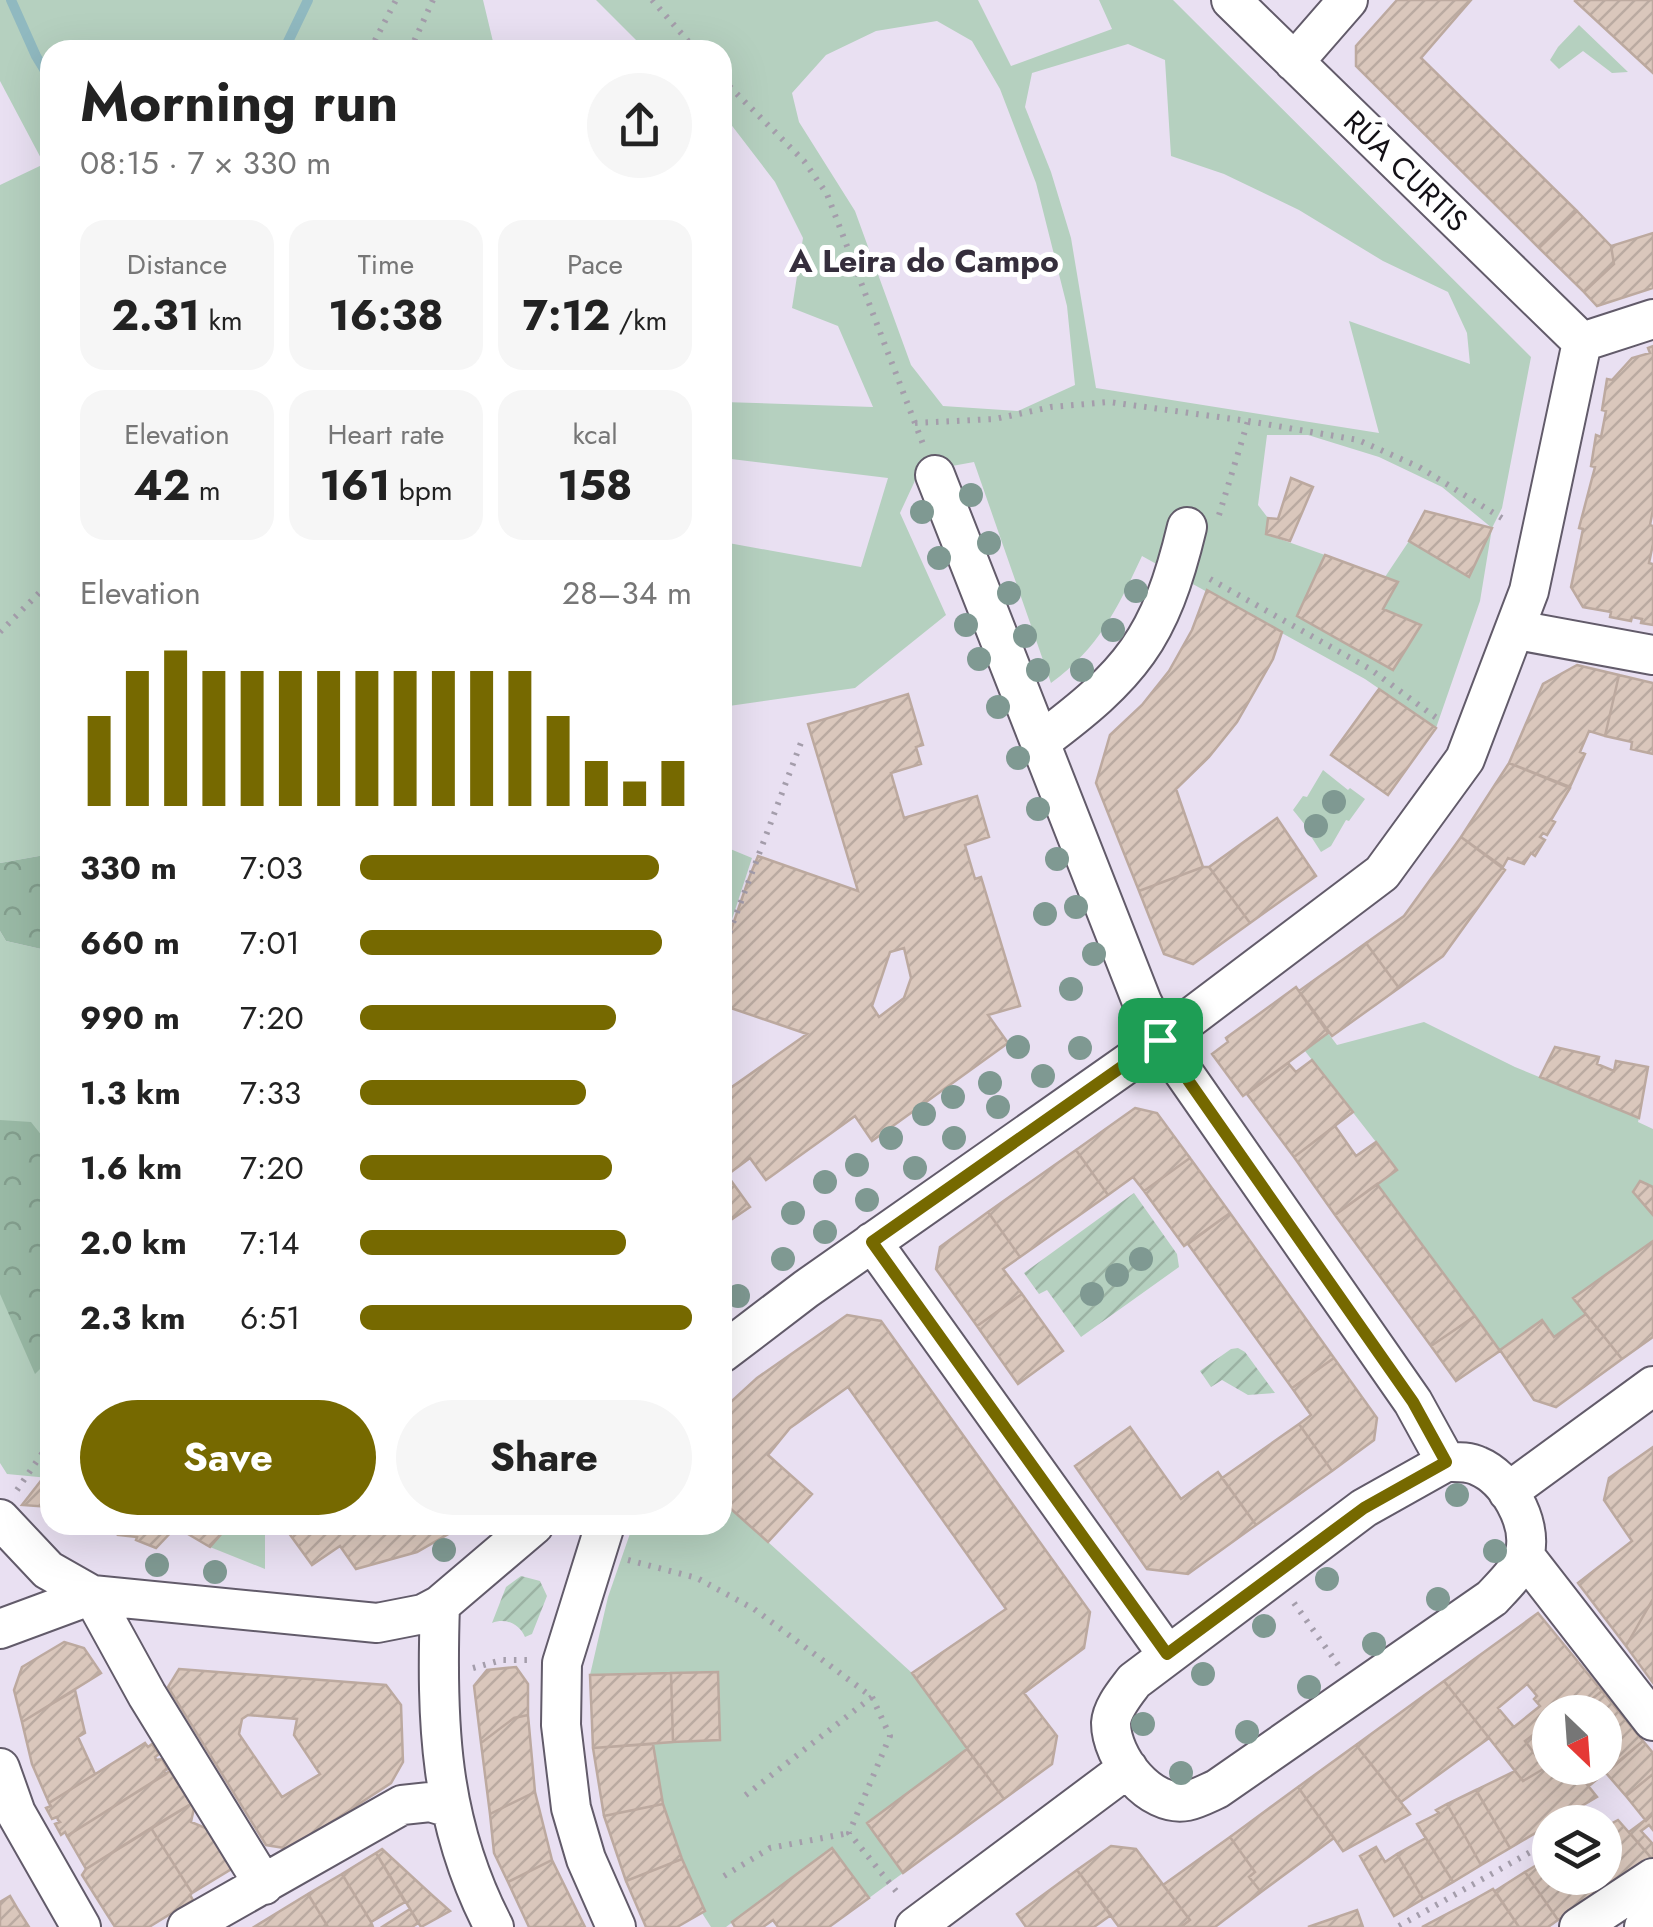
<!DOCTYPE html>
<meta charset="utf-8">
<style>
:root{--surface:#fff;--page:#f6f6f6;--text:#222;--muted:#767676;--accent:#766900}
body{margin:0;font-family:Jost,sans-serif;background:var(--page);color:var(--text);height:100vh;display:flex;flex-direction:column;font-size:38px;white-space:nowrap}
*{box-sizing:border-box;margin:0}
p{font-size:32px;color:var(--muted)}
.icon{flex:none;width:55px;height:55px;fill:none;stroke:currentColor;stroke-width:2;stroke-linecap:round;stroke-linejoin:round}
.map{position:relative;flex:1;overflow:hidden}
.sheet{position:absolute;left:40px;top:40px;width:692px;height:1495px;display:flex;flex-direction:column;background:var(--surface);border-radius:30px;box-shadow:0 10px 40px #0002}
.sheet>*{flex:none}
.needle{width:65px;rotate:155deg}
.tools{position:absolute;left:1532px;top:1695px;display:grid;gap:20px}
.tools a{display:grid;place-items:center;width:90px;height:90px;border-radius:50%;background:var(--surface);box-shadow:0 10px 40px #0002;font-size:50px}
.pin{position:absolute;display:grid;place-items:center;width:85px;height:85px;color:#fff;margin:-42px;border-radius:20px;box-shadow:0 5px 15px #0006}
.round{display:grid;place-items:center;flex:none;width:105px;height:105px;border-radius:52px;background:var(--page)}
.summary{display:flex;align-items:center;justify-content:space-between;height:170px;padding:0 40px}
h1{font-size:55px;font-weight:700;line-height:75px}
.figures{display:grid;grid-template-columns:repeat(3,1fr);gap:15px;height:170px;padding:10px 40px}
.figures div{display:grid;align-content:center;border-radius:25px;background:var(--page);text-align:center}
.figures b{font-size:42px;font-weight:700}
.figures small{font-size:28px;font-weight:400}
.figures p{font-size:28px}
.chart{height:280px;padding:20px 40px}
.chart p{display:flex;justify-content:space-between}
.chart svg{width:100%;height:180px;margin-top:10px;stroke:var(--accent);stroke-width:6}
.button{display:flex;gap:20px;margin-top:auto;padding:20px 40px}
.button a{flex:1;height:115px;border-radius:60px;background:var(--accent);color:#fff;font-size:40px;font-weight:700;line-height:115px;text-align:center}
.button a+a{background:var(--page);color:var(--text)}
ul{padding:0 40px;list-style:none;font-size:32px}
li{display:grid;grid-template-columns:160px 120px 1fr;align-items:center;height:75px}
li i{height:25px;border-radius:12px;background:var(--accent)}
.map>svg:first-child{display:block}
.green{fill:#b5d0bf;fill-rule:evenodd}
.forest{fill:url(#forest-crowns)}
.garden{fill:url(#garden-furrows)}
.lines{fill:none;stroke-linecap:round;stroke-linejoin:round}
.stream{stroke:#90b9c0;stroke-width:10}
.building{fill:url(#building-hatch);stroke:#bca99f;stroke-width:2.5;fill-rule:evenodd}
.street-casing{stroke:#625b6a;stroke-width:42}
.path{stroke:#a49dab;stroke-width:6;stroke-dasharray:2.5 8;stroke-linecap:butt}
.street{stroke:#fff;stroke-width:38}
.tree{fill:#7f9992}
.route-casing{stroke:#fff;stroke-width:20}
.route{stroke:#766900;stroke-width:12}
.labels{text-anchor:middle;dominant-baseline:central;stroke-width:10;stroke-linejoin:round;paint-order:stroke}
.street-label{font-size:30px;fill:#131016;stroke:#fff}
.neighbourhood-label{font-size:32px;font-weight:bold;fill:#352e3c;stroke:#fff}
</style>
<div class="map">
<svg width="1653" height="1927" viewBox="0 0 1653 1927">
<defs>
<pattern id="forest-crowns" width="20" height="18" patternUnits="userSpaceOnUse" patternTransform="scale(2.5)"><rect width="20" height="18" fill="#99b9a5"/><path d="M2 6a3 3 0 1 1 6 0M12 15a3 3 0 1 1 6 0" fill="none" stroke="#839e8d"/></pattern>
<pattern id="garden-furrows" width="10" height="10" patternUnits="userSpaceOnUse" patternTransform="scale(2.5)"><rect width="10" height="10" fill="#b5d0bf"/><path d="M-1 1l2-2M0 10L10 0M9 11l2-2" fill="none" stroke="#9bb2a3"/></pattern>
<pattern id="building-hatch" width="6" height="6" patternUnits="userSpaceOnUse" patternTransform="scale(2.5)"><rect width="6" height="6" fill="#dac7bc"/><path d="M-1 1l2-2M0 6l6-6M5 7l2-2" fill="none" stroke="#baaaa1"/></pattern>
</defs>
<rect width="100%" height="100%" fill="#e9e0f2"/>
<!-- green -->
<path class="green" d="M0,0h483l12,50h-445v591l-5,5 5,7v201l-50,9v-678l44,-21 -44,-83z
M596,0h382l33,66 101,-37 -13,-29h74l358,357 -29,151 -10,20 -12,73 -44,127 -71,-49 -223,-123c-25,53 -43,92 -91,127l-77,-221 -55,10 -19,41 46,102 -91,73 -126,18 -6,20v-184l138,25 27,-89 -165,-20v-56l150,5 -35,-81 -46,-18 11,-70 -28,-56 -52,-68 -1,-64h-76zM937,21l35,20 28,48 36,94 31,123 8,79 -57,26 -75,-5 -32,-41 -56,-154 -56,-89 -7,-29 34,-38 50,-24zM1128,44l37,16 6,96 53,18 75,36 84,51 65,31 19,41 3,31 -121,-43 30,112 -283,-45 -25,-150 -20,-66 -26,-65 7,-34zM1267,435h41l71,22 63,30 50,41 -24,48 -59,-35 -24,36 12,5 -14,27 37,17 -27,44 -95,-54 27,-61 -59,-21 2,-16 -10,-13z
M1579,25l49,47 -16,1 -29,-22 -24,18 -9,-9 8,-13z
M1323,770l25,20 2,-2 15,11 -16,22 -3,-1 -15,26 -10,6 -9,-14 2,-2 -21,-26 10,-14 4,1z
M723,846l29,12 -29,89z
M0,931l6,10 44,10 -1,527 -42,-4 -7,-11z
M1424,1022l91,45 124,51 -1,4 15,7v58l-13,-6 -7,11 20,23v26l-79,58 12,15 -32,23 -13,-17 -41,30 -123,-166 20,-15 -92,-118 23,-18 9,12z
M723,1501l189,172 55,76 -100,74 36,50 -34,25 -38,-49 -105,78h-15l-9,-14 -39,-109 -10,-61 67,-3 -2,-68 -128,3 18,-78 25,-72h89z
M229,1525h36v44l-55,-22z"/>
<!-- forest -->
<path class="forest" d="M50,854v97l-44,-10 -6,-10v-68z
M0,1120l31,2 19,24v213l-15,15 -35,-80z"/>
<!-- garden -->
<path class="garden" d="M1134,1193l43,61 2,13 -98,70 -34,-47 -8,4 -15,-21z
M1238,1348l7,4 30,41 -27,2 -26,-15 -11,7 -11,-16 31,-22z
M521,1576l19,5 7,15 -15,38 -7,3c-6,-14 -20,-19 -33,-14l14,-36z"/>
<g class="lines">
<!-- stream -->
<path class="stream" d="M11,0l25,56 14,23
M284,50l24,-50"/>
</g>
<!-- building -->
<path class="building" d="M1397,0h74l-50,58 156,153 -38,37 -183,-182v-20z
M1653,0v73l-78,-72 1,-1z
M1577,211l34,35 3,18 -30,28 -45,-44z
M1653,233v55l-56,18 -13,-14 30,-28 -3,-18z
M1653,346v164l-3,15 3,1v18l-4,19 4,1v61l-12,-2 1,-4 -10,-2 -1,4 -21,-4 1,-5 -28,-5 -12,-20 12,-58 -4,-1 16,-61 -4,-1 5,-31 5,2 5,-26 -4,-1 5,-31 5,1 20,-22 18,-5 -2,-5z
M1291,478l22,9 -23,54 -24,-7 2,-16 10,1z
M1425,511l67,17 -23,49 -60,-36z
M1325,555l73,27 -15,27 38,16 -28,45 -96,-54z
M1207,590l75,42 -9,27 -36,63 -28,35 -33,32 27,78 -64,24 -43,-108 14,-48 32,-30 27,-34 23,-41z
M1577,665l42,10 -14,61 -16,-5 -9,21 5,2 -15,33 -61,-24 34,-79z
M1619,675l34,8v71l-22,-5 1,-7 -27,-6z
M1379,689l57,39 -48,67 -57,-40z
M908,694l15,51 -7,2 5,17 -30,9 13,45 73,-22 12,41 -24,8 10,34 6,-2 39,129 -32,9 20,28 -136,98 -17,-25 -89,64 -16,-22 -23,17 23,32 -28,19v-132l85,-60 -85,-29v-49l27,-78 9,-22 100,35 -50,-167zM904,948l7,30 -7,20 -25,19 -7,-11 18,-54z
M1509,763l61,25 -19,32 4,2 -8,13 -4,-2 -3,4 5,3 -10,16 -4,-3 -7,11 -16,-6 -5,9 -42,-30z
M1277,818l39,58 -66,47 -41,-56z
M1461,837l44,33 -62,86 -44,32 -33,-45 38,-27z
M1203,867h6l41,56 -57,41 -29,-10 -25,-63z
M1366,943l33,45 -67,48 -33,-45z
M1296,987l32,46 -85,63 -31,-42 16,-12 -2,-4z
M1555,1047l44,10 -2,7 17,7 2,-10 32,6 -9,51 -99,-41z
M1312,1060l41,52 -59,45 -47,-63 41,-31 8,9z
M1135,1108l22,5 33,45 -46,33 -11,-14 -25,18 -32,-45z
M1335,1126l21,30 20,-14 21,28 -62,45 -41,-58z
M1076,1150l32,45 -88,62 -32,-45z
M1190,1158l40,55 -46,33 -40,-55z
M1640,1181l13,6v28l-20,-23z
M1377,1184l98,132 -44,30 -96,-131z
M988,1212l32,45 -17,12 19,25 -45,32 -41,-57 4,-22z
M1230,1213l104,145 -42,30 -104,-144z
M1653,1241v96l-31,22 -49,-61z
M1022,1294l41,57 -45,33 -41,-58z
M1586,1314l36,45 -66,48 -22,-7 -34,-50 42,-30 12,17z
M847,1315l34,6 209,291 -6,36 -60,45 33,43 -5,28 -48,35 -92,-126 94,-64 -158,-222 -58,41 -22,27 44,39 -44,48 -46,-41v-91l35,-32z
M1475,1316l25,35 -44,30 -25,-35z
M1334,1358l43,60 -3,22 -42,31 -33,-47 12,-9 -19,-27z
M1299,1424l33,47 -76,54 -34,-47z
M1130,1427l51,72 37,-27 38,53 -68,49 -41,-5 -72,-103z
M1653,1447v152l-27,47 -48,-63 54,-42 -28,-41 5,-22z
M50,1476v31l-28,-2 21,-27z
M101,1525h128l-19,22 -34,-20 -20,21 -20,-8 1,-3 -19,-2 1,-5 -18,-2z
M283,1525h181l-47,27 -61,17 -16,-23 -28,19z
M1653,1599v84l-27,-37z
M1538,1613l64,78 -26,21h-26v21l-2,2 -6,-7 -17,13 20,27 -22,13 -79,-100zM1527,1684l10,12 -3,3 6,7 -26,21 -16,-19z
M64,1642l20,6 17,25 -79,49 -8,-32 8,-23z
M516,1667l12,17v31l-14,3 -33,25 -7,-57 13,-16z
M179,1669l207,16 15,20 2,57 -12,21 -101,66 -24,-4 -98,-158zM248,1715l49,4 -3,16 26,39 -38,23 -43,-63 3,-15z
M718,1672l2,68 -47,2 -2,-69z
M671,1673l2,69 -80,6 -3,-73z
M1444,1681l45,57 -88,64 -45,-57z
M75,1690l10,43 -7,4 17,37 -46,29 -17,-39 -10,-42z
M1602,1691l41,50 -54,45 -15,-18h31v-56h-29z
M528,1715l7,77 -45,22 -9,-71 33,-25z
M1542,1728l8,10v30h24l23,29 -87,51 -34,-58 39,-19 8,10 22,-13 -20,-27z
M1643,1741l10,12v21l-27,22 -20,-23z
M145,1743l3,4 4,-3 7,10 -4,3 1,3 6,-1 6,10 -4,2 2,3 -99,62 -2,-4 -4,3 -6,-11 5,-2 -2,-2 -1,-3 -5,2 -6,-11 5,-2 -2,-3z
M653,1744l10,60 -59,12 -11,-68z
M1356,1745l54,69 -67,37 -45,-64z
M967,1749l37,50 -101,74 -36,-50z
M170,1771l21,33 -105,65 -19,-33z
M1653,1774v40l-7,7 -20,-25z
M1298,1787l36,51 -73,54 -12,-15 6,-5 -25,-35z
M1476,1790l34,58 -29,17 -34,-61z
M535,1792l17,68 -44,22 -14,-29 -4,-39z
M191,1804l3,4 -3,14 17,7 25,39 -41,25 -41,-65z
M663,1804l19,55 -56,22 -22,-65z
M1447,1804l34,61 -28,17 -36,-58 22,-11 -3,-3z
M1653,1814v16l-4,-5 -8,6 12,13v16l-24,-28z
M1618,1820l35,40 -57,35 -12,-17h21v-51z
M151,1828l41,65 -2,2 3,5 -44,27h-34l-33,-52 4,-6z
M1230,1837l25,35 -6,5 12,15 -46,35h-34l9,-7 -27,-35z
M1426,1838l27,44 -30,17 -26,-45z
M1111,1846l25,3 54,71 -9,7h-62l-42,-57z
M1376,1847l9,15 12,-8 26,45 -29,17 -34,-60z
M832,1848l37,50 -40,29h-51l-5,-7 -10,7h-28l-3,-5z
M382,1849l51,47 17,15 -29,16 -45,-74z
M376,1853l29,49 -34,20 -29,-48z
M1550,1857v21h34l12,17 -38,25 -33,-48z
M682,1859l23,52 -28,16h-31l-20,-46z
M552,1860l23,47 10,20h-56l-21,-45z
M1077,1870l34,45 -17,12h-68l-9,-13z
M1525,1872l33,48 -10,7h-29l-24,-36z
M342,1874l29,48 2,5h-45l-20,-33z
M1493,1889l26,38h-97l53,-28z
M308,1894l20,33h-74z
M10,1896l7,12 12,19h-29v-25z
M410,1909l8,14 -6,4h-30z
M1357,1910l6,17h-55z"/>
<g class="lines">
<!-- street casing -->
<g class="street-casing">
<path id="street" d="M1231,0l351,342
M1294,62l54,-62
M1582,342l71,-23
M935,475l207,527 19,38 252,362 33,60
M1517,630l136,25
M1040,742c91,-68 120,-102 147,-215
M872,1242l295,412
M722,1353l84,-64 355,-249 221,-167 83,-114 64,-168 53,-249
M1446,1462c10,0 22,-1 32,4 29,12 54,55 47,87 -5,17 -21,32 -33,45l-275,191c-9,4 -20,10 -30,12 -37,7 -76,-43 -76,-78 1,-15 14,-30 23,-42l230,-173z
M1508,1492l145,-106
M0,1519l48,51 44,25 285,28 46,-9 17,-9 94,-80
M605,1525l-43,138 -1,62 10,83 15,51 30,68
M1524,1555l129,166
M92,1595l55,100 117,190
M440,1605c-4,116 -1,217 54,322
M0,1629l92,-34
M0,1768l16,45 65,114
M187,1927l215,-122 28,-3 20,6
M915,1927l213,-159
M1579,1927l74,-49
M1644,1927l9,-13"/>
</g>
<!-- path -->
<path class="path" d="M652,0l44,50
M370,50l26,-50
M410,50l23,-50
M722,79l82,82 23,33 96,250
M915,423l80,-4 56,-12 58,-5 139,19 110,19 61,27 86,53
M1219,515l29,-94
M1210,579l160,90 72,53
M0,632l50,-50
M722,952l80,-212
M17,1490l33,-48
M628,1560l69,18 57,31 118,88 -130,101
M1294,1603l45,63
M473,1668l29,-8h27
M872,1697l18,39 -41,97 47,58
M1585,1821l13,-7 7,8
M724,1876l46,-28 79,-15
M1399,1926l151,-85"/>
<!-- street -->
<use href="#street" class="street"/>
</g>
<!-- trees -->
<g class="tree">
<circle cx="971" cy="495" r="12"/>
<circle cx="922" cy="512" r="12"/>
<circle cx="989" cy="543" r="12"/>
<circle cx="939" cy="558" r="12"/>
<circle cx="1136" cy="591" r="12"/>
<circle cx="1009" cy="593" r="12"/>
<circle cx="966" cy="625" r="12"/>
<circle cx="1113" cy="630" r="12"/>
<circle cx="1025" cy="636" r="12"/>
<circle cx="979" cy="659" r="12"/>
<circle cx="1038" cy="670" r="12"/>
<circle cx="1082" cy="670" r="12"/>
<circle cx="998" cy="707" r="12"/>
<circle cx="1018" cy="758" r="12"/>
<circle cx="1334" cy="802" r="12"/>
<circle cx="1038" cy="809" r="12"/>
<circle cx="1316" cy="826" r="12"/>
<circle cx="1057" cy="859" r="12"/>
<circle cx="1076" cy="907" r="12"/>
<circle cx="1045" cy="914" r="12"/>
<circle cx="1094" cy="954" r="12"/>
<circle cx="1071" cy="989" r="12"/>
<circle cx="1018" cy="1047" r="12"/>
<circle cx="1080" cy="1048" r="12"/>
<circle cx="1043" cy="1076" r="12"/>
<circle cx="990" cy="1083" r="12"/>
<circle cx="953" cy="1097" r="12"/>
<circle cx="998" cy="1107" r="12"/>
<circle cx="924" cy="1114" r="12"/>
<circle cx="891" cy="1138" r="12"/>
<circle cx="954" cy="1138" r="12"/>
<circle cx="857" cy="1165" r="12"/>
<circle cx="915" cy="1168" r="12"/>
<circle cx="825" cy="1182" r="12"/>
<circle cx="867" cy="1200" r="12"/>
<circle cx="793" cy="1213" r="12"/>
<circle cx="825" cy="1232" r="12"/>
<circle cx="783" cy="1259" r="12"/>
<circle cx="1141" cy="1259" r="12"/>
<circle cx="1117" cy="1275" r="12"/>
<circle cx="1092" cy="1294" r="12"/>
<circle cx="738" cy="1296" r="12"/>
<circle cx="1457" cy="1495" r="12"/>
<circle cx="444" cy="1550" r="12"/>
<circle cx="1495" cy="1551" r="12"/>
<circle cx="157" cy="1565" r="12"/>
<circle cx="215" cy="1572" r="12"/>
<circle cx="1327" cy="1579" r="12"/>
<circle cx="1438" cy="1599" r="12"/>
<circle cx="1264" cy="1626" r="12"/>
<circle cx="1374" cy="1644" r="12"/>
<circle cx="1203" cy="1674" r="12"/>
<circle cx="1309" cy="1687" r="12"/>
<circle cx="1143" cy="1724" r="12"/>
<circle cx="1247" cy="1732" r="12"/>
<circle cx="1181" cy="1773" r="12"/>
</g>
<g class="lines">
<!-- route casing -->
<g class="route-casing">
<path id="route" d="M1160,1040l253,362 33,60 -82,46 -197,146 -295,-412z"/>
</g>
<!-- route -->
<use href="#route" class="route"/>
</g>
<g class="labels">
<!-- street labels -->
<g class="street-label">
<text transform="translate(1406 171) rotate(44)">RÚA CURTIS</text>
</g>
<!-- neighbourhood labels -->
<g class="neighbourhood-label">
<text x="924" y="261">A Leira do Campo</text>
</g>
</g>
</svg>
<div class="tools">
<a><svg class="needle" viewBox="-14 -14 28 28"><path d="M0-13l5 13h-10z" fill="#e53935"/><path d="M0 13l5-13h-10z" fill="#767676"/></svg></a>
<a><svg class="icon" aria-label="layers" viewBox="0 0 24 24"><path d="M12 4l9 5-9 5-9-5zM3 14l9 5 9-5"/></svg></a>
</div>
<div class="pin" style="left:1160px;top:1040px;background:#1e9e55"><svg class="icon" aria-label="arrive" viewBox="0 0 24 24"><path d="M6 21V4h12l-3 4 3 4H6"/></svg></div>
<section class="sheet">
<div class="summary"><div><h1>Morning run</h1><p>08:15 · 7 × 330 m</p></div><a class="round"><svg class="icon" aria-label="share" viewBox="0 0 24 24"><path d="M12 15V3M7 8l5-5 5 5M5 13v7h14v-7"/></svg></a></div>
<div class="figures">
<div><p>Distance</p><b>2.31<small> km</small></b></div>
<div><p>Time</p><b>16:38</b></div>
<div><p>Pace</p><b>7:12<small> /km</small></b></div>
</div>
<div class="figures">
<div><p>Elevation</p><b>42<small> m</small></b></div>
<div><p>Heart rate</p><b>161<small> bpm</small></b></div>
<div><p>kcal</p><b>158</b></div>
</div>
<div class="chart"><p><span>Elevation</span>28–34 m</p>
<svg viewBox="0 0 160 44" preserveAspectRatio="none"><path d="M5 44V22M15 44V11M25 44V6M35 44V11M45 44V11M55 44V11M65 44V11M75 44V11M85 44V11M95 44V11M105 44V11M115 44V11M125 44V22M135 44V33M145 44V38M155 44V33"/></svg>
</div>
<ul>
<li><b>330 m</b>7:03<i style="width:90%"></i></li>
<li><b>660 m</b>7:01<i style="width:91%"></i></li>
<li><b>990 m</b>7:20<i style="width:77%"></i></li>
<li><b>1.3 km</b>7:33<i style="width:68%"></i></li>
<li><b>1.6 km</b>7:20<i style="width:76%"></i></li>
<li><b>2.0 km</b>7:14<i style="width:80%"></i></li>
<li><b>2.3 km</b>6:51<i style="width:100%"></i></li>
</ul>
<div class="button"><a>Save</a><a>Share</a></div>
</section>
</div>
